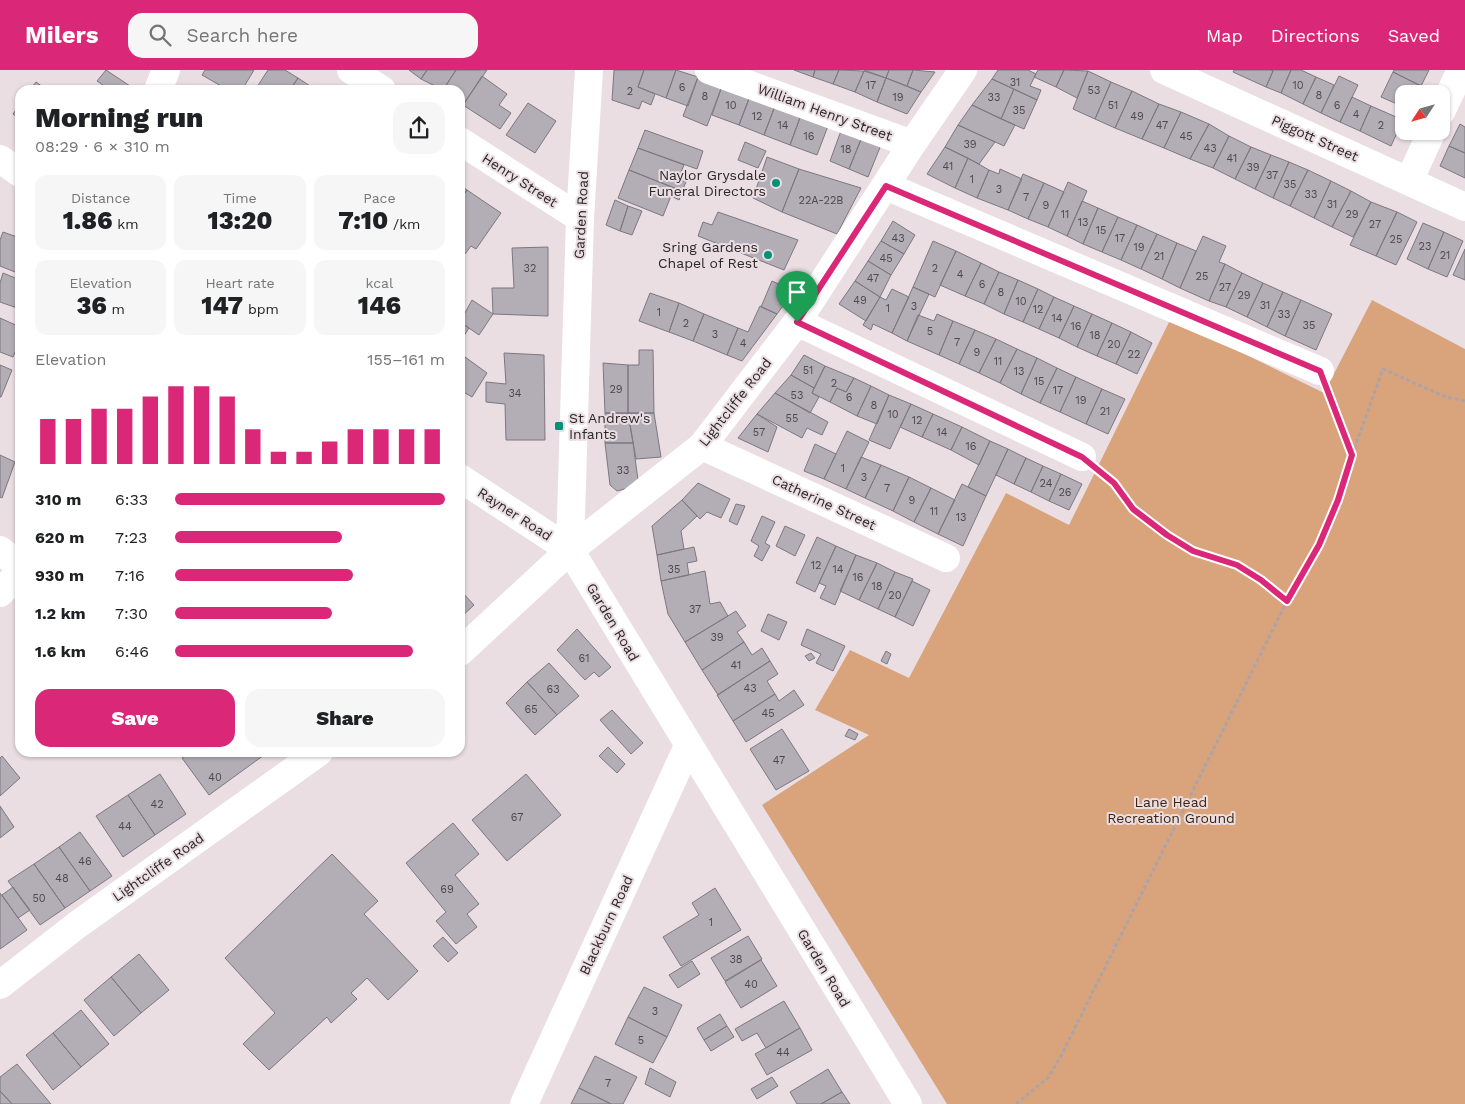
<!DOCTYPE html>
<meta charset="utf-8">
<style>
:root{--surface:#fff;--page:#f6f6f6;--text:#202124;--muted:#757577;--accent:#db2777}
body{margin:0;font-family:"Work Sans",sans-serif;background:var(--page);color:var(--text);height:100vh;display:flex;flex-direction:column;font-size:19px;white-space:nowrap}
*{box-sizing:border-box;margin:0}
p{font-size:16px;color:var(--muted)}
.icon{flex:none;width:28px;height:28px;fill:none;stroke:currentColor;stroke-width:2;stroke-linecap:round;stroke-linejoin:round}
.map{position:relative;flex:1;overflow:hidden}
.sheet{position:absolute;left:15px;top:15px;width:450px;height:672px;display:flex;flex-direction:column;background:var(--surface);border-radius:15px;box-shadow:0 1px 4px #0004}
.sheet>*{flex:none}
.needle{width:32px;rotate:234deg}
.tools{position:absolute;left:1395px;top:15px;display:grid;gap:10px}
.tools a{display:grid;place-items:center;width:55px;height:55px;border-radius:10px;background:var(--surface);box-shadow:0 1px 4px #0004;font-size:25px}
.pin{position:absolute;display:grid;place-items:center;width:42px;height:42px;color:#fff;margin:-51px -21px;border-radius:50% 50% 50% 0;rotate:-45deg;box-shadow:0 0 5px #0007}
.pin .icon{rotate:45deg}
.round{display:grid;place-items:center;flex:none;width:52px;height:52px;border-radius:15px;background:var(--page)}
.headline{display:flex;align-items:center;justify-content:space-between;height:85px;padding:0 20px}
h1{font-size:28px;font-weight:800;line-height:38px}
.stats{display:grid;grid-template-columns:repeat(3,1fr);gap:8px;height:85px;padding:5px 20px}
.stats div{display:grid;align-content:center;border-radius:12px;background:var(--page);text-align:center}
.stats b{font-size:25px;font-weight:800}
.stats small{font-size:14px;font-weight:400}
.stats p{font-size:14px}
.chart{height:140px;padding:10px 20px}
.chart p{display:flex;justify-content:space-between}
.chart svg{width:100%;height:90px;margin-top:5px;stroke:var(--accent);stroke-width:6}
.primary-button{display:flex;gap:10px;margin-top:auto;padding:10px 20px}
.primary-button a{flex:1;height:58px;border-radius:15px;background:var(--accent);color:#fff;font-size:20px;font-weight:800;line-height:58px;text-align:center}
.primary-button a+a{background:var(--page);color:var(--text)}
ul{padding:0 20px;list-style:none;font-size:16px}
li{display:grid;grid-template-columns:80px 60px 1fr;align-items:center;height:38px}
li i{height:12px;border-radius:6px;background:var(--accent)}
header{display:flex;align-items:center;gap:30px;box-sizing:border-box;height:70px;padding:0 25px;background:var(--accent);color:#fff}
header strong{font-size:24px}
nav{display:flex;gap:28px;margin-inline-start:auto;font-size:18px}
.search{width:350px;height:45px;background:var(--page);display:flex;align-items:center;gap:12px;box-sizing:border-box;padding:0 18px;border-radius:15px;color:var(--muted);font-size:19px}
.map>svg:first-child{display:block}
.green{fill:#d9a47c}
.building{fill:#b3adb6;stroke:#7d7780}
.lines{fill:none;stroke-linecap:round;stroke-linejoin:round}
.path{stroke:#ada3a7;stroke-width:3;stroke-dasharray:4 2.5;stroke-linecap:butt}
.street{stroke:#fff;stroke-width:28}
.route-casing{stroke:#fff;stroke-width:10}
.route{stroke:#db2777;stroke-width:6}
.poi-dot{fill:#05907a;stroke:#eadee3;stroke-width:2}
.labels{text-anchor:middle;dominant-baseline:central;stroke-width:4;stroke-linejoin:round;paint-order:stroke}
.number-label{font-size:11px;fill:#4e484c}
.street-label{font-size:14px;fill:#2c2729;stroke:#eadee3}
.poi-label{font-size:14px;fill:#2c2729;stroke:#eadee3;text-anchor:end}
.park-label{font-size:14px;fill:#40230c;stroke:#eadee3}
</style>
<header>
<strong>Milers</strong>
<div class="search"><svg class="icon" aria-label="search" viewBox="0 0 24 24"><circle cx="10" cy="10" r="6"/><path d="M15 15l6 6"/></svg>Search here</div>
<nav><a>Map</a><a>Directions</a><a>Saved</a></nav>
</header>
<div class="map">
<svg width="1465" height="1034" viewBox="0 0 1465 1034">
<rect width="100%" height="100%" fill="#eadee3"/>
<!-- green -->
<path class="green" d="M1372,230l93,49v755h-518l-185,-299 107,-70 -54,-25 35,-60 59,28 97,-185 63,32 102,-207 153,75z"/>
<!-- building -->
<path class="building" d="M106,0l30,20h-26l-13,-9z
M205,0h49l-12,20h-14l-26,-15z
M268,0h17l13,8 -8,12h-35z
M409,0h18l-6,9z
M427,0h29l-13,20 -22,-11z
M456,0h31l-24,35 -3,-2v-13h-17z
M614,0h30l-6,17 17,7 -4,11 -9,-4 -3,8 -27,-9z
M644,0h32l-10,28 -28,-11z
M676,0l22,7 -10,29 -22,-8z
M794,0h21l-2,7z
M815,0h24l-6,14 -20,-7z
M839,0l25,1 -9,21 -22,-8z
M864,0h25l-3,8z
M889,0h24l-6,16 -21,-8z
M913,0l22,2 -14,20 -14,-6z
M998,0h30l8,4 -6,12 11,4 -4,10 -45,-21z
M1038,0h26l-8,17 -22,-10z
M1064,0l24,1 -11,27 -21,-11z
M1234,0h37l2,1 -7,16 -33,-15z
M1271,0h20l-10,23 -15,-6 7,-16z
M1291,0h10l15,7 -13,27 -22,-11z
M1394,0h35l-8,16 -28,-14z
M864,1l22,7 -9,24 -22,-10z
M1088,1l23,11 -16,37 -22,-10z
M1393,2l28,14 -4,8h-13v13l-23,-10z
M482,6l25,18 -8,11 12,8 -11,16 -37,-24z
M1339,6l19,9 -18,37 -19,-9z
M698,7l24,9 -15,40 -24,-10z
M1316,7l18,8 -13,28 -18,-9z
M298,8l18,12h-26z
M886,8l35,14 -14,22 -30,-12z
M992,9l22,10 -13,30 -29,-14z
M36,12l11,8h-17z
M1111,12l21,9 -17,37 -20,-9z
M722,16l28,10 -11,29 -27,-10z
M1014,19l23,11 -13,29 -23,-10z
M1132,21l27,13 -17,35 -27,-11z
M750,26l25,10 -11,29 -25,-10z
M1352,27l19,9 -11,25 -20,-9z
M528,33l28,18 -21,32 -29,-18z
M20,34v15l-7,-5z
M1159,34l22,8 -17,36 -22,-9z
M972,35l43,20 -11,21 -46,-21z
M775,36l26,9 -11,30 -26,-10z
M1371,36l32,14 -12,26 -31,-15z
M1181,42l28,12 -19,35 -26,-11z
M801,45l27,11 -11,29 -27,-10z
M1209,54l20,12 -16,32 -23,-9z
M1460,54l5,3v26l-16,-7z
M958,55l37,17 -16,22 -34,-17z
M842,58l20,9 -13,32 -19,-8z
M645,60l58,21 -6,18 -59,-21z
M1229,66l22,11 -16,32 -22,-11z
M862,67l19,8 -13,32 -19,-8z
M745,72l21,9 -8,17 -20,-8z
M1449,76l16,7v25l-25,-12z
M945,77l23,11 -13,30 -28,-14z
M1251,77l20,8 -16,34 -20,-10z
M638,78l46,17 -6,14 8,3 -4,9 -53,-21z
M1271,85l18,7 -16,36 -18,-9z
M767,87l32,12 -17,43 -29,-14z
M968,88l21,12 -12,28 -22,-10z
M1289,92l19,8 -18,36 -17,-8z
M799,99l62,19 -24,46 -55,-22z
M1000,99l22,10 -14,31 -31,-12 12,-28 10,4z
M629,100l53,21 -3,9 -8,-4 -8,20 -45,-18z
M1308,100l23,11 -17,37 -24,-12z
M1023,104l21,9 -16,36 -20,-9z
M1331,111l20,10 -19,36 -18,-9z
M1068,112l19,9 -20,45 -19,-9z
M1044,113l20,9 -16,35 -20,-8z
M460,115l7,5 -7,10z
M467,120l34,23 -25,36 -5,-3 -6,8 -5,-4v-50z
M1351,121l20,11 -18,35 -21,-10z
M615,130l13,6 -8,25 -14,-6z
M1082,131l16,7 -15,36 -16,-8z
M1371,132l26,10 -21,44 -26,-11z
M628,136l14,5 -10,24 -12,-4z
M1098,138l20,9 -16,35 -19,-8z
M718,142l80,28 -14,30 -86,-34 5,-14 9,3z
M1397,142l20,10 -21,43 -20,-9z
M1118,147l19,8 -16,35 -19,-8z
M893,151l22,14 -11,19 -23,-13z
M1423,153l21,9 -16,37 -21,-10z
M1137,155l20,9 -16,35 -20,-9z
M3,162l17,6v36l-20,-8v-26z
M1444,162l19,9 -16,36 -19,-8z
M1157,164l20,9 -15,36 -21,-10z
M1203,166l23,10 -7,16 6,2 -16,37 -29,-13z
M881,171l23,13 -13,21 -23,-14z
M933,171l23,10 -21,46 -22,-10z
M1177,173l19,8 -16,37 -18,-9z
M548,177v69l-55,-2 -1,-26h22l-2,-40z
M1465,179v31l-12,-5z
M956,181l25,12 -16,33 -25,-11z
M868,191l23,14 -11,22 -25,-16z
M981,193l18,9 -15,32 -19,-8z
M1225,194l17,9 -16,34 -17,-6z
M999,202l19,8 -14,34 -20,-10z
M3,203l17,7v29l-20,-7v-19z
M1242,203l21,10 -16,34 -21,-10z
M1018,210l20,9 -15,33 -19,-8z
M772,211l22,10 -17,23 -16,-7z
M855,211l25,16 -14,24 -27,-17z
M1263,213l20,9 -16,35 -20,-10z
M913,217l16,7 -22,47 -15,-8z
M892,219l17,8 -17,36 -19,-9 -2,6 -8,-5 17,-28 6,3z
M1038,219l16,8 -15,32 -16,-7z
M1283,222l18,8 -16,36 -18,-9z
M650,223l29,10 -10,29 -30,-11z
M1054,227l20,9 -15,32 -20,-9z
M472,230l21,14 -14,21 -19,-13z
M1301,230l31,14 -16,36 -31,-14z
M679,233l25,11 -11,27 -24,-9z
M760,236l17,8 -35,47 -15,-6 11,-27 10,4z
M1074,236l18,8 -15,33 -18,-9z
M704,244l34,14 -11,27 -34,-14z
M937,244l16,7 -14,34 -32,-14 11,-26 16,6z
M1092,244l20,9 -15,33 -20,-9z
M0,248l20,9v14l-7,16 -13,-5z
M953,251l22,9 -16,34 -20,-9z
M460,252l9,6 -9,14 4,3 -4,6z
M1112,253l19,9 -15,32 -19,-8z
M975,260l21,9 -17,34 -20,-9z
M1131,262l21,11 -15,31 -21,-10z
M996,269l21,10 -17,34 -21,-10z
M1017,279l20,9 -16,36 -21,-11z
M639,280h14l1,63h-26v-48h11z
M504,283l40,2 1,85h-39l-1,-36 -19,-2v-20l20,2z
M804,285l21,11 -11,22 -23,-13z
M465,287l22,16 -15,24 -12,-7v-25z
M1037,288l20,10 -17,35 -19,-9z
M603,293l25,2v48h-23z
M0,295l12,5 -11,27h-1z
M825,296l29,12 -8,14 -9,-4 -7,14 -18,-9z
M1057,298l19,9 -16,35 -20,-9z
M791,305l23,13 -2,5 7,4 -9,16 -35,-20z
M1076,307l26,12 -16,35 -26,-12z
M854,308l17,8 -14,30 -27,-14 7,-14 9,4z
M871,316l18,9 -12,29 -20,-8z
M1102,319l23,10 -17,35 -22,-10z
M775,323l53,29 -6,13 -15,-7 -5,10 -45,-24z
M889,325l22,9 -21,45 -21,-9z
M911,334l22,10 -11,23 -22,-10z
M605,343h23l5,30h-28z
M628,343h26l7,44 -25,2z
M757,344l20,13 -9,25 -30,-14z
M933,344l29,13 -11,23 -29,-13z
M962,357l28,14 -11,24 -28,-15z
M847,361l22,11 -23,47 -22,-10z
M990,371l18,8 -22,47 -18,-9z
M605,373h28l5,37 -6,7 -15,4 -7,-6z
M815,374l21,10 -12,25 -20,-8z
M1008,379l18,9 -12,26 -18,-9z
M0,385l15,7 -13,36 -2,-1z
M861,387l20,8 -16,33 -19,-9z
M1026,388l17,8 -12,26 -17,-8z
M881,395l28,12 -16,34 -28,-13z
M1043,396l18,8 -12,27 -18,-9z
M1061,404l21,10 -13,26 -20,-9z
M909,407l22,11 -17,34 -21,-11z
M698,413l32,16 -9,19 -14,-6 -7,7 -18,-19z
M962,414l24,12 -23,50 -25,-12z
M931,418l24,12 -17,34 -24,-12z
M682,430l15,16 -16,15 3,18 -27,6 -5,-29z
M736,434l9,2 -8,19 -8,-4z
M762,446l13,6 -10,21 5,3 -8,15 -8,-5 5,-10 -8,-5z
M785,456l20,9 -10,21 -19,-10z
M817,467l19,9 -21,46 -19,-9z
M836,476l20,9 -21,50 -15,-7 6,-12 -7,-3z
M694,477l3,14 -10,2 2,12 -28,6 -4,-26z
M856,485l21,8 -18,37 -19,-9z
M877,493l18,9 -17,37 -19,-9z
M705,501l5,33 10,-2 8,14 -43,26 -17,-28 -7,-33z
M895,502l18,7 -18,38 -17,-8z
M912,511l18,9 -17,36 -18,-9z
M460,520l14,15 -14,13z
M736,541l10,15 -9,6 7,10 -42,28 -17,-28z
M768,544l19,8 -8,18 -18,-9z
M577,559l34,38 -12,10 -5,-5 -9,8 -28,-30z
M807,559l38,17 -12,25 -17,-8 5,-9 -20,-9z
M744,572l8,13 10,-7 8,13 -52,34 -16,-25z
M886,581l5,3 -4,10 -6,-3z
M811,583l4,5 -6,3 -4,-5z
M770,591l8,13 -11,7 8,13 -42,27 -16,-26z
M549,593l30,33 -22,19 -30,-33z
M527,612l30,33 -22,20 -29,-32z
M794,620l10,15 -58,37 -13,-21 42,-27 4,7z
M612,640l31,33 -12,11 -31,-34z
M782,659l27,42 -33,19 -26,-41z
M849,659l9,5 -3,6 -10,-4z
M608,677l17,17 -8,9 -18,-17z
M191,682h70l3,3 -55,40 -27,-37z
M2,686l18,22 -20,18v-38z
M160,704l26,40 -31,21 -27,-40z
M526,704l35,41 -54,46 -35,-41z
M128,725l27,40 -32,22 -27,-41z
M0,736l14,21 -14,11z
M453,753l26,31 -24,21 24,29 -12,10 10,13 -21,17 -20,-23 10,-9 -40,-49z
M80,762l32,44 -22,15 -31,-44z
M59,777l31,44 -25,17 -31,-44z
M332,784l46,47 -14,13 54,57 -30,29 -21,-22 -16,15 6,6 -26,24 -4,-6 -58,53 -26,-26 32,-31 -50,-55z
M34,794l31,44 -25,17 -32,-44z
M13,817l17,23 -12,8 -16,-23z
M715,818l26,42 -60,36 -18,-29 36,-22 -7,-12z
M0,823l27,37 -27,19z
M748,866l14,23 -37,22 -14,-23z
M443,867l15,16 -10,9 -15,-16z
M139,884l30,36 -28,23 -30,-36z
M761,890l16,26 -36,22 -16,-26z
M692,891l8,13 -22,14 -9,-13z
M111,907l30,36 -27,23 -30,-36z
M644,917l38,18 -15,32 -39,-20z
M784,931l16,27 -34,20 -9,-15 -15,8 -7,-12z
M81,940l28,34 -28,23 -28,-34z
M720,944l7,12 -23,14 -7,-12z
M628,947l39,20 -14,26 -38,-19z
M727,956l7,11 -23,14 -7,-11z
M800,958l12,22 -45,25 -12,-21z
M53,963l28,34 -28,23 -27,-35z
M595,986l42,21 -14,27h-12l-32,-16z
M17,994l34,40h-39l-12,-13v-14z
M650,998l26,14 -6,15 -25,-13z
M828,999l14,23 -21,12h-24l-7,-12z
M772,1007l6,9 -21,13 -6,-10z
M579,1018l32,16h-40z
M0,1021l12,13h-12z
M842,1022l8,12h-29z"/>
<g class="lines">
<!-- path -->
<path class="path" d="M1352,385l31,-86 63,28 19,4
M1105,406l9,7 19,26 34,26 26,16 44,14 24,15 26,21
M1016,1034l32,-26 13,-22 226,-455 32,-56 19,-45 14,-45 -22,-57"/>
<!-- street -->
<path class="street" d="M351,0l31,20
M589,0l-9,148 -10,332 338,554
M709,0l203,74
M1164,0l301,137
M158,20l8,-20
M1441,42l20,-42
M460,71l120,77
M0,89l20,14
M1409,111l23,-50
M886,116l434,185
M797,252l285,135
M702,376l244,112
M460,408l110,72
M0,480l20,17
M0,523l20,-21
M460,582l110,-102 132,-104 95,-124 115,-178 51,-74
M0,915l77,-60 242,-173
M524,1034l164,-358"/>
</g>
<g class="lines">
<!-- route casing -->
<g class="route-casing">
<path id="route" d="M886,116l434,185 32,84 -14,45 -19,45 -32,56 -26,-21 -24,-15 -44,-14 -26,-16 -34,-26 -19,-26 -32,-26 -285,-135z"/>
</g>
<!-- route -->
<use href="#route" class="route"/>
</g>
<!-- markers -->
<g class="poi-dot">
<circle cx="776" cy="113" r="5"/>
<circle cx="768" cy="185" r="5"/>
<rect x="554" y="351" width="10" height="10" rx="2.5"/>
</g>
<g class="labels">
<!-- number labels -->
<g class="number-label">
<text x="1015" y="12">31</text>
<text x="871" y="15">17</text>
<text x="1298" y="15">10</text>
<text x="682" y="17">6</text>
<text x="1094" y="20">53</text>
<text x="630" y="21">2</text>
<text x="1319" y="25">8</text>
<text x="705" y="26">8</text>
<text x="898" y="27">19</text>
<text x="994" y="27">33</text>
<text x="731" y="35">10</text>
<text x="1113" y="35">51</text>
<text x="1337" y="35">6</text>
<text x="1019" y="40">35</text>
<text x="1356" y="44">4</text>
<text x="757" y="46">12</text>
<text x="1137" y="46">49</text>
<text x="783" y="55">14</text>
<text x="1162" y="55">47</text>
<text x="1381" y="55">2</text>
<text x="809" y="66">16</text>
<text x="1186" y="66">45</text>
<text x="970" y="74">39</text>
<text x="1210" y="78">43</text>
<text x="846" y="79">18</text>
<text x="1232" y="88">41</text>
<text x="948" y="96">41</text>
<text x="1253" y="97">39</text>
<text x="1272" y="105">37</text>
<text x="972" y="109">1</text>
<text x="1290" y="114">35</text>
<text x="999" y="119">3</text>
<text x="1311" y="124">33</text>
<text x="1026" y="127">7</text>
<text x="821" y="130">22A-22B</text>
<text x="1332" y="134">31</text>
<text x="1046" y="135">9</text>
<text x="1065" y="144">11</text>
<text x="1352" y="144">29</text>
<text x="1083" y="152">13</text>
<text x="1375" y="154">27</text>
<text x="1101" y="160">15</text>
<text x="898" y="168">43</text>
<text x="1120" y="168">17</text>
<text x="1396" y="169">25</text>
<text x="1425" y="176">23</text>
<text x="1139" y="177">19</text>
<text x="1445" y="185">21</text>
<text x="1159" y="186">21</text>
<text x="886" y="188">45</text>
<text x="530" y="198">32</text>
<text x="935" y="198">2</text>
<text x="960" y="204">4</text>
<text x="1202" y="206">25</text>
<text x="873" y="208">47</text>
<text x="982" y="214">6</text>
<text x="1225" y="217">27</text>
<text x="1001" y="222">8</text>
<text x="1244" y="225">29</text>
<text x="860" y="230">49</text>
<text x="1021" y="231">10</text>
<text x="1265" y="235">31</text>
<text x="914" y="236">3</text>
<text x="888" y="238">1</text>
<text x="1038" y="239">12</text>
<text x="659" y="242">1</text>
<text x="1284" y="244">33</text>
<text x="1057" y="248">14</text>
<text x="686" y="253">2</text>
<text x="1309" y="255">35</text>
<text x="1076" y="256">16</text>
<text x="930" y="261">5</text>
<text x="715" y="264">3</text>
<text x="1095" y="265">18</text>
<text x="957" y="272">7</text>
<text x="743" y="273">4</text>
<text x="1114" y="274">20</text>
<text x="977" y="282">9</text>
<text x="1134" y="284">22</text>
<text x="998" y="291">11</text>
<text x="808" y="300">51</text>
<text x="1019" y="301">13</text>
<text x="1039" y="311">15</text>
<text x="834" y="313">2</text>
<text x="616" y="319">29</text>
<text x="1058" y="320">17</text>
<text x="515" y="323">34</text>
<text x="797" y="325">53</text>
<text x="849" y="327">6</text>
<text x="1081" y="330">19</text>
<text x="874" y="335">8</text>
<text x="1105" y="341">21</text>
<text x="893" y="344">10</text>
<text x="792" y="348">55</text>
<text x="917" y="350">12</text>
<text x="759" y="362">57</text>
<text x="942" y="362">14</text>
<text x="971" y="376">16</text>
<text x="843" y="398">1</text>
<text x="623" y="400">33</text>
<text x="864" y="407">3</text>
<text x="1046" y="413">24</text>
<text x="887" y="418">7</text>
<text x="1065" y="422">26</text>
<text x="912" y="430">9</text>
<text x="934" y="441">11</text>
<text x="961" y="447">13</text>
<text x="816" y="495">12</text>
<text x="674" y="499">35</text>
<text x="838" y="499">14</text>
<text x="858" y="507">16</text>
<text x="877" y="516">18</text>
<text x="895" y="525">20</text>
<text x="695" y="539">37</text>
<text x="717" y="567">39</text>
<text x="584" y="588">61</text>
<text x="736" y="595">41</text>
<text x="750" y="618">43</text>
<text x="553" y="619">63</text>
<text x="531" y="639">65</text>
<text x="768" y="643">45</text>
<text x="779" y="690">47</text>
<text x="215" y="707">40</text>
<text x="157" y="734">42</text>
<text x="517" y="747">67</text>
<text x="125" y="756">44</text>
<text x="85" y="791">46</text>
<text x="62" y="808">48</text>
<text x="447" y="819">69</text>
<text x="39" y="828">50</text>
<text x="711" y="852">1</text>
<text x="736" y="889">38</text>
<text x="751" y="914">40</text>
<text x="655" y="941">3</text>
<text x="641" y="970">5</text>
<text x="783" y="982">44</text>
<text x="608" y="1013">7</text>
</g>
<!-- street labels -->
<g class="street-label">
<text transform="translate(825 42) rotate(20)">William Henry Street</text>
<text transform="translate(1315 68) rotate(24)">Piggott Street</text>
<text transform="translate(520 110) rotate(33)">Henry Street</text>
<text transform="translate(581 145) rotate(-87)">Garden Road</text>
<text transform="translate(735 332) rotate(-52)">Lightcliffe Road</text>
<text transform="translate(824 432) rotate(25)">Catherine Street</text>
<text transform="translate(515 444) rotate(33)">Rayner Road</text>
<text transform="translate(613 552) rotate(59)">Garden Road</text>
<text transform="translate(158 797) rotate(-35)">Lightcliffe Road</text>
<text transform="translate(606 855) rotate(-65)">Blackburn Road</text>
<text transform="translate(824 898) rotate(59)">Garden Road</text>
</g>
<!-- poi labels -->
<g class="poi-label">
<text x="766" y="105">Naylor Grysdale<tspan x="766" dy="16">Funeral Directors</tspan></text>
<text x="758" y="177">Sring Gardens<tspan x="758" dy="16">Chapel of Rest</tspan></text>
<text x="569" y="348" text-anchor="start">St Andrew's<tspan x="569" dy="16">Infants</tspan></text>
</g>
<!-- park labels -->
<g class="park-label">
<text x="1171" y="732">Lane Head<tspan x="1171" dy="16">Recreation Ground</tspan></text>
</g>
</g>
</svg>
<div class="tools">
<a><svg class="needle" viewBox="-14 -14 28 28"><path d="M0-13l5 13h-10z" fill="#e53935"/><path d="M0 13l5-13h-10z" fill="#757577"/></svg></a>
</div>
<div class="pin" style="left:797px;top:252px;background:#1e9e55"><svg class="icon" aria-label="arrive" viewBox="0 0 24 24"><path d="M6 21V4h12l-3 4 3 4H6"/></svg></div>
<section class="sheet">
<div class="headline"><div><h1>Morning run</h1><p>08:29 · 6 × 310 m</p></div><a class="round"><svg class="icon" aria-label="share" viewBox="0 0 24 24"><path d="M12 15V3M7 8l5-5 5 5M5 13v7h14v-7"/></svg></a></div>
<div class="stats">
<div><p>Distance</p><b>1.86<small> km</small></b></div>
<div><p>Time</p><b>13:20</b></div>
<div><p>Pace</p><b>7:10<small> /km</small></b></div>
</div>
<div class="stats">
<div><p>Elevation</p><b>36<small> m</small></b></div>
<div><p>Heart rate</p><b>147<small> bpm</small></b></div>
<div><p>kcal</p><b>146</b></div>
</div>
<div class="chart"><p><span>Elevation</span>155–161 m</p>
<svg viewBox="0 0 160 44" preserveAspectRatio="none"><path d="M5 44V22M15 44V22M25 44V17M35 44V17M45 44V11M55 44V6M65 44V6M75 44V11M85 44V27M95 44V38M105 44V38M115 44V33M125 44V27M135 44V27M145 44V27M155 44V27"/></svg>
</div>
<ul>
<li><b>310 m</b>6:33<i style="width:100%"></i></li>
<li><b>620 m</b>7:23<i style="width:62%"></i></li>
<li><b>930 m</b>7:16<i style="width:66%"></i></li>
<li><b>1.2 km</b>7:30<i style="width:58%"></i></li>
<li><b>1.6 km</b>6:46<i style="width:88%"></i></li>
</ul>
<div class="primary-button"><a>Save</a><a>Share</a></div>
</section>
</div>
